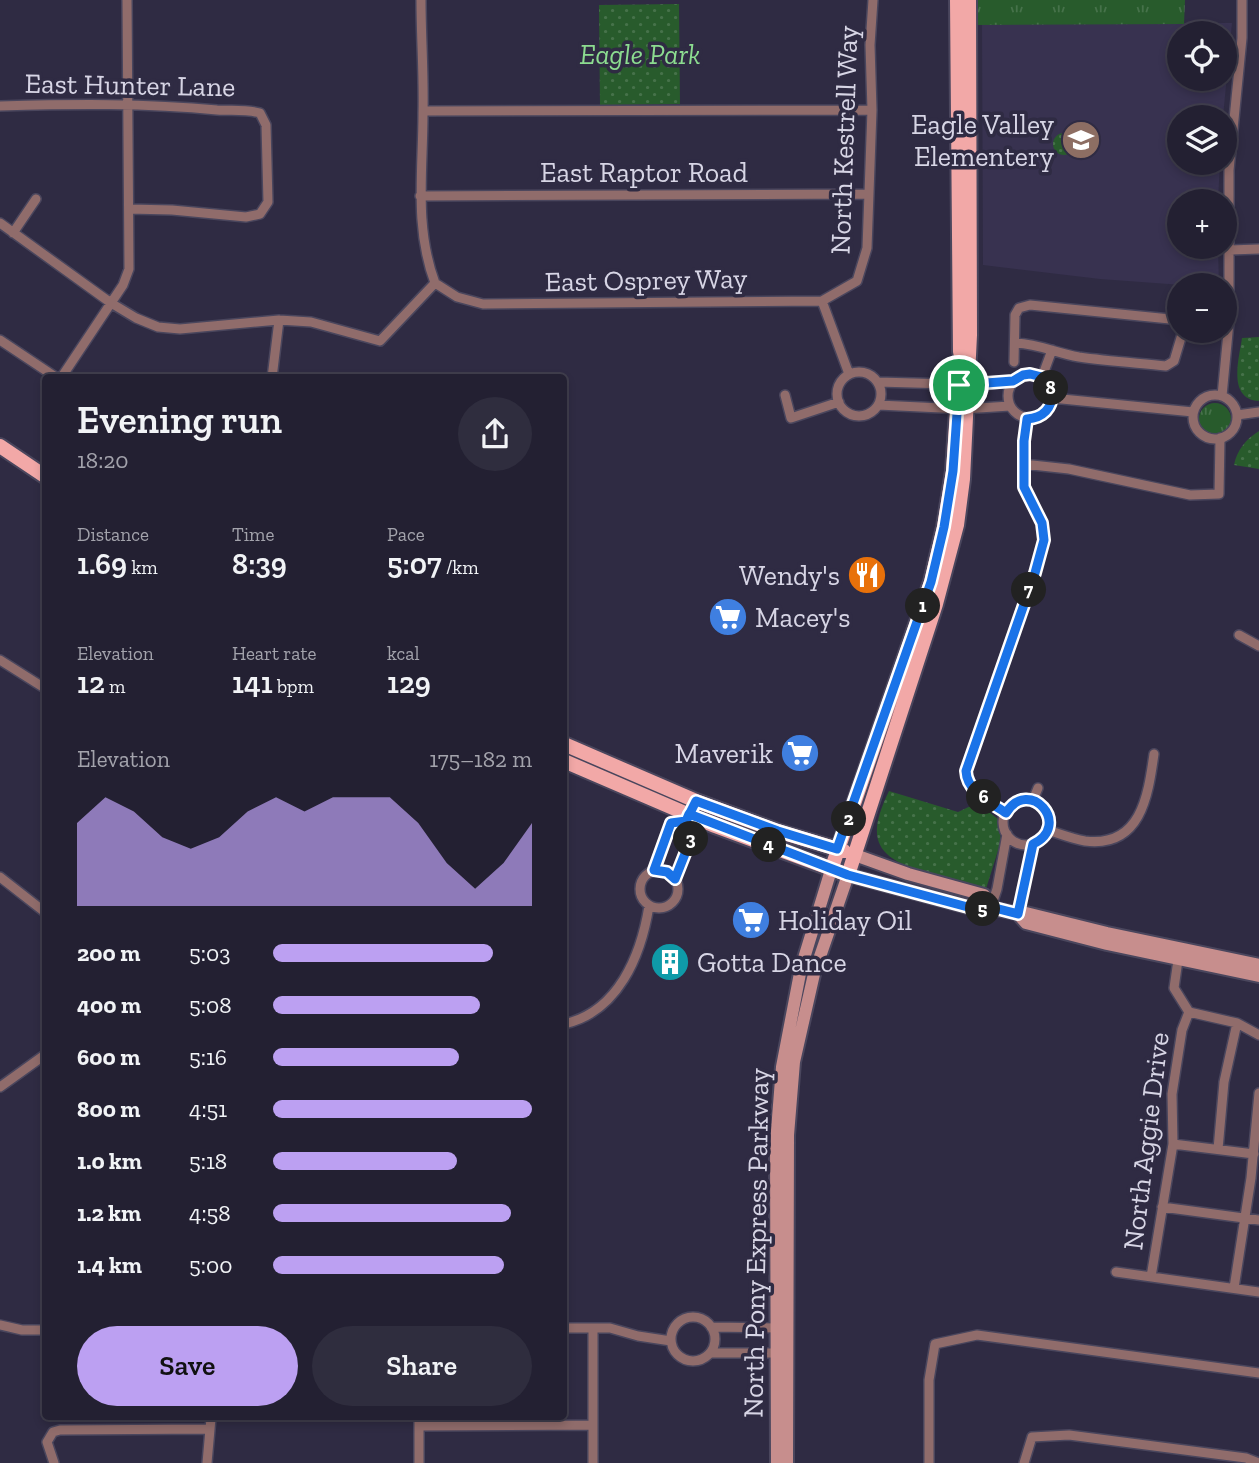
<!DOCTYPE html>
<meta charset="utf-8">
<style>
:root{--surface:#232032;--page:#2f2d3e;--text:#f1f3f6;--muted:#a3a3ac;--line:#403e4d;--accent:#bca0f2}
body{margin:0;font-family:"Zilla Slab",serif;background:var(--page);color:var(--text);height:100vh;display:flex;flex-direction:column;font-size:26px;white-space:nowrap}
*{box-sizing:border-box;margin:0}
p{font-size:23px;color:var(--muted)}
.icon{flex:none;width:38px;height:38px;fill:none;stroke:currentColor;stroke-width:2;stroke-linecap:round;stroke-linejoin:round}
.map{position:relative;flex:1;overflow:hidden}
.sheet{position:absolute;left:42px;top:374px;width:525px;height:1046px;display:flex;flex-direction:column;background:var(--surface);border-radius:7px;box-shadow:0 4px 10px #0003,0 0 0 2px var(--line)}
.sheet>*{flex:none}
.fabs{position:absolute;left:1167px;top:21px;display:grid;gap:14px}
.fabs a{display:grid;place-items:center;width:70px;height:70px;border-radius:50%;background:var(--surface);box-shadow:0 4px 10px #0003,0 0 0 2px var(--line);font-size:35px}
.pin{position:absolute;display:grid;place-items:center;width:60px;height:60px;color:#fff;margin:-30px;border:4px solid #fff;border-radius:50%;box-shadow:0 2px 7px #0007}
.km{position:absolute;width:35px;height:35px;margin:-18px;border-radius:50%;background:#222;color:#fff;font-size:19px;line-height:35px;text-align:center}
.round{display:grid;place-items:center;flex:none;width:74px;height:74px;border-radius:37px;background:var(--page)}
.head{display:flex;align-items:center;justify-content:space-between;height:119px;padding:0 35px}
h1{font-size:38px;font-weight:600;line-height:52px}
.stats{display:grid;grid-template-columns:repeat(3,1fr);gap:10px;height:119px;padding:7px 35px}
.stats div{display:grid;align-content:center}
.stats b{font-size:30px;font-weight:600}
.stats small{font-size:19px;font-weight:400}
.stats p{font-size:19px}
.chart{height:196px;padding:14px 35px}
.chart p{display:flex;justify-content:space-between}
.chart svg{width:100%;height:126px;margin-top:7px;fill:var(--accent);opacity:.7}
.primary-button{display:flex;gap:14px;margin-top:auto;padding:14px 35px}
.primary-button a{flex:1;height:80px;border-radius:42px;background:var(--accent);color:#111;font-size:28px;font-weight:600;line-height:80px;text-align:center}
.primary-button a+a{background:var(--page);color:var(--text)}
ul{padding:0 35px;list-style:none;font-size:23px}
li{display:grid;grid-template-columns:112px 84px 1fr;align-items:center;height:52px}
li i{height:18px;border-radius:9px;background:var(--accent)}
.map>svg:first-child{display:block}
.built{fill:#383250;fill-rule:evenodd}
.grass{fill:url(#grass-tufts)}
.park{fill:url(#park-dots)}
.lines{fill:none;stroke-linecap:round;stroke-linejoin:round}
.street-casing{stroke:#4a465d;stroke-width:12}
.secondary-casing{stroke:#4a465d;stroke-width:16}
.primary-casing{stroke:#4a465d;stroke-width:18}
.street{stroke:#906c6b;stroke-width:9}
.secondary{stroke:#c78e8d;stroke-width:12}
.primary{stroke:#f2a8a7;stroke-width:14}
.route-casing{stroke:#fff;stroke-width:14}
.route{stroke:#1a73e8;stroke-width:9}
.labels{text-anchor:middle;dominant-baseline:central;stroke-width:7;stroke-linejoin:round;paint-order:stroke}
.park-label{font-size:28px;font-style:italic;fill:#8cdc90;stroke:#2f2b43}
.street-label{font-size:28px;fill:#d7d5e5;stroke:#2f2b43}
.poi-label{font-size:28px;fill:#d7d5e5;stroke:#2f2b43;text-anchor:end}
</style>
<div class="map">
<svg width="1259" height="1463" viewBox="0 0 1259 1463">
<defs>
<pattern id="grass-tufts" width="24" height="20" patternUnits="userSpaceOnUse" patternTransform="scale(1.75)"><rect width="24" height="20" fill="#285b2c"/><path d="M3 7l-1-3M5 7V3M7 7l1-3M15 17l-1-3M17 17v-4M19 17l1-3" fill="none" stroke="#46724a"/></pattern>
<pattern id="park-dots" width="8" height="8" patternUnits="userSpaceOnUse" patternTransform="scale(1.75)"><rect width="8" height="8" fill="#285b2c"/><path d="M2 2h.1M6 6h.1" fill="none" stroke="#46724a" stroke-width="1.8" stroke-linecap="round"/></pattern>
</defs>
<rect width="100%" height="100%" fill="#2f2b43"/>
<!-- built -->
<path class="built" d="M1232,23l-9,94h-43v46h40l-2,38h-38v46h38l1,38h-37l-82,-6 -117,-14 -1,-241zM1180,33h45v46h-45z"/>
<!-- grass -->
<path class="grass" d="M973,0h212l-1,24 -211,1z
M1199 419a16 16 0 1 1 32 0a16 16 0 1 1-32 0Z"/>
<!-- park -->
<path class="park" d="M679,4l1,100 -80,1 -1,-100z
M1053 144a11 11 0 1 1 22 0a11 11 0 1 1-22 0Z
M1259,337v64c-32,-2 -20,-42 -17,-63z
M1259,431v38l-25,-4c3,-15 12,-26 25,-34z
M889,791l69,21 19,-9 21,16 3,22 -16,51c-19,-6 -38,-12 -57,-18 -50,-16 -64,-32 -39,-83z"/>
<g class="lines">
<!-- street casing -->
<g class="street-casing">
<path id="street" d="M421,0c0,38 3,75 2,113 0,58 -9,114 12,170
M0,106c72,-2 145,-3 217,4 15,1 29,-1 43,3l6,12 2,77 -8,12 -14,3 -74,-7 -43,-1
M424,111l448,-1
M420,196l448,-2
M0,223l111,80 25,15 22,9 22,2 99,-9 32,2 69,19 55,-58
M13,233l23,-34
M1230,250l29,-1
M435,283l22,14 26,7 339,-3 35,-20 10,-33 5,-138 -2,-65 3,-45
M822,301l27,73
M0,340l57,38
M1015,343c25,1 40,10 64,14 28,4 58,6 87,9l8,-5 9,-30
M1014,362l1,-47 4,-7 11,-3 150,15
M837 394a22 22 0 1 1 44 0a22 22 0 1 1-44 0Z
M1008 396a22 22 0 1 1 44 0a22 22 0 1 1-44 0Z
M1042,377l10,-27
M61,378l62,-93 6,-16 -2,-269
M272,378l7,-58
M878,382l106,3 29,-4
M1193 417a22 22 0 1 1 44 0a22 22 0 1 1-44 0Z
M785,395l6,23 48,-16
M1222,396l7,-74v-152l13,-132v-38
M1052,398l141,14
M878,405l85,4 47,-3
M1237,415l22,-3
M1023,464l46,5 121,26 29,-1 1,-56
M1239,635l20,11
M0,660l46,29
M1003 822a23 23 0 1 1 46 0a23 23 0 1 1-46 0Z
M1033,800l5,-12
M1006,813c-16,-11 -39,-21 -40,-42l69,-198 9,-33 -2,-17 -18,-36v-46l3,-22
M1048,830c12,4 25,9 37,11 56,7 63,-45 69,-87
M640 889a19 19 0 1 1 38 0a19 19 0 1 1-38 0Z
M654,870l17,-47 15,-2
M0,877l46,36
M675,879l19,-48 -8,-10
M991,907l6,-18 10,-55
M1018,914l15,-70
M1178,960l-4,28 15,24 48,11 22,12
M564,1024c54,-12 77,-68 85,-118
M0,1087l46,-33
M1173,1144l81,10
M1218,1149l6,-67 13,-59
M1162,1207l97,13
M1116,1272l143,20
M1151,1277l22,-133 -1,-50 10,-64 7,-18
M1234,1288l17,-110 8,-85
M671 1339a22 22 0 1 1 44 0a22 22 0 1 1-44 0Z
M0,1325l22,5h24
M711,1327l68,1
M564,1328h46l28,8 33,5
M593,1328v135
M710,1353h72
M419,1418v45
M419,1426l173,-1
M54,1463l-7,-21 6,-10 7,-2 150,-1
M207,1463l4,-45
M929,1463v-83l6,-36 42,-9 282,38
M1024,1463l8,-26 37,-2 177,23 13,5"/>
</g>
<!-- secondary casing -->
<g class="secondary-casing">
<path id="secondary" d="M855,855l53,19 76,21 7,12
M1018,914l8,9 81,21 152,32
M777,1463l-1,-320 6,-76 19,-99 30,-98
M787,1463l1,-328 6,-73 20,-88 34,-99 131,35c19,-5 29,5 47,3l81,20 152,32"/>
</g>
<!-- primary casing -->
<g class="primary-casing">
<path id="primary" d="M957,0l3,352
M0,446l46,31
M564,744l132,57 81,30 67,20
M564,761l151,65 133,49 88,-271 21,-79 6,-46 7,-144 -1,-335
M831,870l100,-288 13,-55 9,-56 6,-92"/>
</g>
<!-- street -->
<use href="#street" class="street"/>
<!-- secondary -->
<use href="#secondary" class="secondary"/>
<!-- primary -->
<use href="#primary" class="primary"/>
</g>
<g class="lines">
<!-- route casing -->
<g class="route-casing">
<path id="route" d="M959,385l-6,86 -9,56 -13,55 -94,267 -59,-18 -82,-30 -10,20 8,10 -19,48 -8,-7 -13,-2 17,-47 15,-2 3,-7 159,61 131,35 12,-3 27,7 15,-70c40,-19 -4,-68 -27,-31 -16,-11 -39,-21 -40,-42l69,-198 9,-33 -2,-17 -18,-36v-46l3,-22c16,-1 26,-11 25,-27l-10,-15 -12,-3 -7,1 -10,6 -54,4"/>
</g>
<!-- route -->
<use href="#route" class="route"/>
</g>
<!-- icons -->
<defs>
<g id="school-disc" transform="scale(2.0125)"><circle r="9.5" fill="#8d6e63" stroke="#2f2b43"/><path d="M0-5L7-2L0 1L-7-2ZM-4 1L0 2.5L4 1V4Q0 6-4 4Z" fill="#fff"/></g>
<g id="restaurant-disc" transform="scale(2.0125)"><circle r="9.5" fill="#e8710a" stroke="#2f2b43"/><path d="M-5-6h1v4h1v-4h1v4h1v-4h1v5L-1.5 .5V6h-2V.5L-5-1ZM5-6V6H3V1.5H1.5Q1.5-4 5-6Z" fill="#fff"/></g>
<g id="supermarket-disc" transform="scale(2.0125)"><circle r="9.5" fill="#3f7fe0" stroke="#2f2b43"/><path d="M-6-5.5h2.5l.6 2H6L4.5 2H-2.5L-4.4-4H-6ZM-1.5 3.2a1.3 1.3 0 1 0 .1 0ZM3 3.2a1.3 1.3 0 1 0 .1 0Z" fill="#fff"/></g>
<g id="building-disc" transform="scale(2.0125)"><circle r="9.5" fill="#0f9aa8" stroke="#2f2b43"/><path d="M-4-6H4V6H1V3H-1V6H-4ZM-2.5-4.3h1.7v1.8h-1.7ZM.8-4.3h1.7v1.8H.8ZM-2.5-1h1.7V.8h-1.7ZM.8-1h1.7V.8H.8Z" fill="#fff"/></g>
</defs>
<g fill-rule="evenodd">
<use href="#school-disc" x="1081" y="140"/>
<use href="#restaurant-disc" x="867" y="575"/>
<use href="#supermarket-disc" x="728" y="617"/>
<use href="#supermarket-disc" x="800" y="753"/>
<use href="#supermarket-disc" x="751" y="920"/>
<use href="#building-disc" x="670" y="962"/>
</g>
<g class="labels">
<!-- park labels -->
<g class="park-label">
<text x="640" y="54">Eagle Park</text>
</g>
<!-- street labels -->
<g class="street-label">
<text transform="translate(130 85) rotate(1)">East Hunter Lane</text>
<text transform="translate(844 140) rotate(-88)">North Kestrell Way</text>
<text x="644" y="172">East Raptor Road</text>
<text transform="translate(646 280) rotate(-1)">East Osprey Way</text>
<text transform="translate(1146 1141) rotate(-83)">North Aggie Drive</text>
<text transform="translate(756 1243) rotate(-89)">North Pony Express Parkway</text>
</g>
<!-- poi labels -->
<g class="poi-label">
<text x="1054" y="124">Eagle Valley<tspan x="1054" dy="32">Elementery</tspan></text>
<text x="840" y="575">Wendy's</text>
<text x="755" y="617" text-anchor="start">Macey's</text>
<text x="773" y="753">Maverik</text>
<text x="778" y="920" text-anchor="start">Holiday Oil</text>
<text x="697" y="962" text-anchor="start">Gotta Dance</text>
</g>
</g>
</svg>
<div class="fabs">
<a><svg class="icon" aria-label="locate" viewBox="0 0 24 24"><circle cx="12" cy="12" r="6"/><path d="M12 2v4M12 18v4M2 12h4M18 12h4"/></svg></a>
<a><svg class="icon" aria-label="layers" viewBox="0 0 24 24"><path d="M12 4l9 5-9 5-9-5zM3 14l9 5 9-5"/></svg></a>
<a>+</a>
<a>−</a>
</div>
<div class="pin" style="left:959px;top:385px;background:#1e9e55"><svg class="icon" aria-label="arrive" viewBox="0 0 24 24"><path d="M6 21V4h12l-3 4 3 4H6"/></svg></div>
<b class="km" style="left:923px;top:606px">1</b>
<b class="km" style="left:849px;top:819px">2</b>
<b class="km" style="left:691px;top:839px">3</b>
<b class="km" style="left:769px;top:845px">4</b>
<b class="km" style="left:983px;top:909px">5</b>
<b class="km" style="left:984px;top:797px">6</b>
<b class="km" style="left:1029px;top:590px">7</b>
<b class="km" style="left:1051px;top:388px">8</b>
<section class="sheet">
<div class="head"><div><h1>Evening run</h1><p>18:20</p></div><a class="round"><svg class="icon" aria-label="share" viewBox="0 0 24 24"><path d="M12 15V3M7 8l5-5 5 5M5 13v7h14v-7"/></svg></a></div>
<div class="stats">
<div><p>Distance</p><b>1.69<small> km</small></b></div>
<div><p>Time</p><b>8:39</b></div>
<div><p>Pace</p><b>5:07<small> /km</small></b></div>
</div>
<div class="stats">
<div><p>Elevation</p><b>12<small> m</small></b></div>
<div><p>Heart rate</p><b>141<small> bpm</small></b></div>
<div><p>kcal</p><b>129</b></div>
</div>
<div class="chart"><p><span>Elevation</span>175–182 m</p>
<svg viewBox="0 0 160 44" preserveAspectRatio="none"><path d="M0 44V15L10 6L20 11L30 20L40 24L50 20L60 11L70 6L80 11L90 6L100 6L110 6L120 15L130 29L140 38L150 29L160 15V44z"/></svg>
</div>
<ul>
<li><b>200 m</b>5:03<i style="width:85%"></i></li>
<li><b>400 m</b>5:08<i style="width:80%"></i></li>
<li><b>600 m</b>5:16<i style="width:72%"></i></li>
<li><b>800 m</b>4:51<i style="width:100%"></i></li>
<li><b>1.0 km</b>5:18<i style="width:71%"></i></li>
<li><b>1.2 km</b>4:58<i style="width:92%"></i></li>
<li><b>1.4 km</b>5:00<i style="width:89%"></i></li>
</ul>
<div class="primary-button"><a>Save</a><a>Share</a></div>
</section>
</div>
